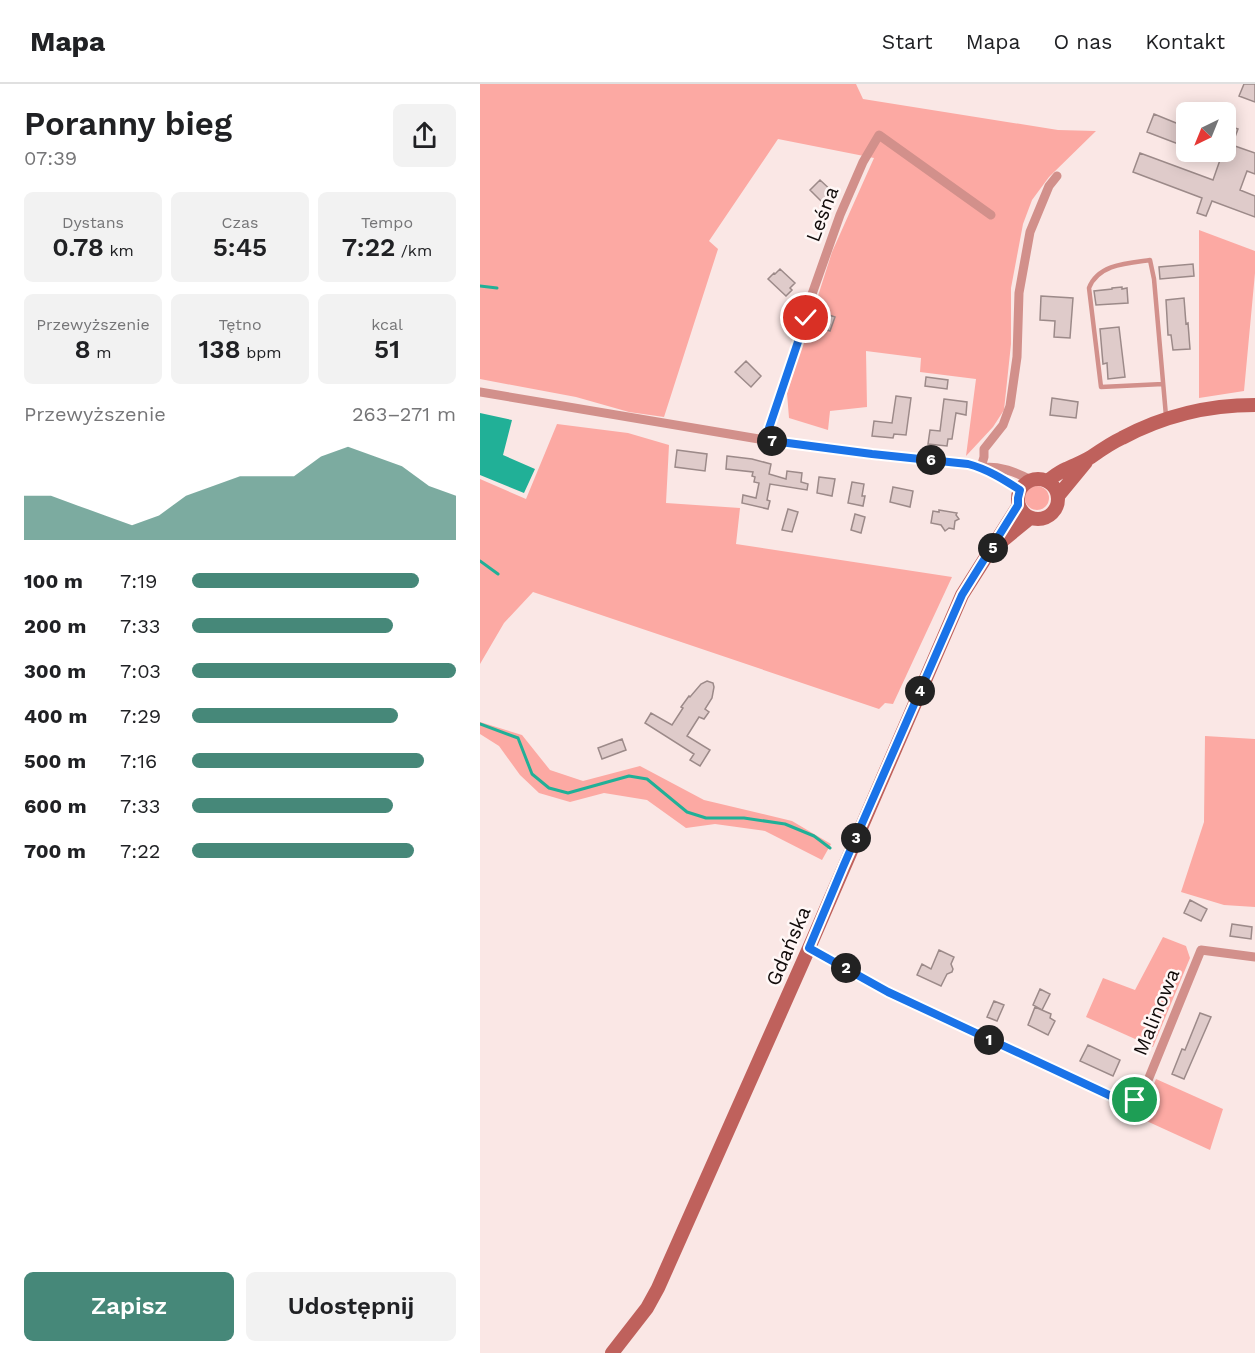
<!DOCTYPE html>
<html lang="pl">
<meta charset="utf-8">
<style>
:root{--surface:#fff;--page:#f2f2f2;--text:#202124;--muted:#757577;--line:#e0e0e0;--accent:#468879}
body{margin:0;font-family:"Work Sans",sans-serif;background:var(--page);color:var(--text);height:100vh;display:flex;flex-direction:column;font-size:22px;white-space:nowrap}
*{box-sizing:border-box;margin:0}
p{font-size:20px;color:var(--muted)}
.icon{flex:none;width:33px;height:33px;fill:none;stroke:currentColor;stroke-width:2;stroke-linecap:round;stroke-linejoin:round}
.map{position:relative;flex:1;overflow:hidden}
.details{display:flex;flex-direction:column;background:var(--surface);width:480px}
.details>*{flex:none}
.needle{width:39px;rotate:223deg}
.buttons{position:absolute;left:696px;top:18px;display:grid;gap:12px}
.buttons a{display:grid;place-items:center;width:60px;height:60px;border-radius:9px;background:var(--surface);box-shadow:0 3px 15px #0003;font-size:30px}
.pin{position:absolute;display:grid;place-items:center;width:51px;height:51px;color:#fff;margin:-26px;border:3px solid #fff;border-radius:50%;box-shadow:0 2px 6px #0007}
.km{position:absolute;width:30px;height:30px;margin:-15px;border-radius:50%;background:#222;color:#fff;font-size:16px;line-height:30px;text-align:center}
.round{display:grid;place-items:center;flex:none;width:63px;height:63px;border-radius:9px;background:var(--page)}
.summary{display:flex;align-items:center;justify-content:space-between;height:102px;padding:0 24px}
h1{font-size:33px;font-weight:600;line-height:45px}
.metrics{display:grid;grid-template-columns:repeat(3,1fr);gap:9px;height:102px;padding:6px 24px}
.metrics div{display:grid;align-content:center;border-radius:9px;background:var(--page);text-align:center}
.metrics b{font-size:26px;font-weight:600}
.metrics small{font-size:16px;font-weight:400}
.metrics p{font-size:16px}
.chart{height:168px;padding:12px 24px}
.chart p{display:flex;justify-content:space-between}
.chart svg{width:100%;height:108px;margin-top:6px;fill:var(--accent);opacity:.7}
.action{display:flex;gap:12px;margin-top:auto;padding:12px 24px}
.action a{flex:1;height:69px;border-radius:9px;background:var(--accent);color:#fff;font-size:24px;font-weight:600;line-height:69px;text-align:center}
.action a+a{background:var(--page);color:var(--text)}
ul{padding:0 24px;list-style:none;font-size:20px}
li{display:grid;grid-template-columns:96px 72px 1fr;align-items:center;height:45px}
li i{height:15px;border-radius:8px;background:var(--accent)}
header{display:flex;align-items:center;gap:36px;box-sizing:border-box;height:84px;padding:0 30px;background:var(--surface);border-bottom:2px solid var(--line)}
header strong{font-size:28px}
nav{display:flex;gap:33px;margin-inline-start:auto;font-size:21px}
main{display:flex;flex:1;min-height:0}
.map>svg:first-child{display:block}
.green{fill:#fca9a3}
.water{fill:#21b097}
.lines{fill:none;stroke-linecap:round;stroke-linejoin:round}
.stream{stroke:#21b097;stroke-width:3}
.building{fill:#dfcbca;stroke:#9c8a89;stroke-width:1.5}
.service{stroke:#d2908b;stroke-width:4.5}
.minor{stroke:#d2908b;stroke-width:9}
.secondary{stroke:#bf615c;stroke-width:14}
.route-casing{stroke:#fff;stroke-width:12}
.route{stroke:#1a73e8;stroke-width:8}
.labels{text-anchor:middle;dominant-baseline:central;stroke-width:5;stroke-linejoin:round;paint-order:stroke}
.street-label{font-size:20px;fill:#110b0a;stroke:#fff7f6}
</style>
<header>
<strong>Mapa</strong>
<nav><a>Start</a><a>Mapa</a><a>O nas</a><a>Kontakt</a></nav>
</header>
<main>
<section class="details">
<div class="summary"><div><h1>Poranny bieg</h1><p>07:39</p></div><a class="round"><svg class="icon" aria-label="share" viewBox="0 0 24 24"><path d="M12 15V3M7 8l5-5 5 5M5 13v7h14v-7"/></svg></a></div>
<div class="metrics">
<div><p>Dystans</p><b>0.78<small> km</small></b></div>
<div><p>Czas</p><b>5:45</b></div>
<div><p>Tempo</p><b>7:22<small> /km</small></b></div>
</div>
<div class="metrics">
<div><p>Przewyższenie</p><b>8<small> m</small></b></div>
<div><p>Tętno</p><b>138<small> bpm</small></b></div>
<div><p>kcal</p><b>51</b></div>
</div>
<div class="chart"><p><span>Przewyższenie</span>263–271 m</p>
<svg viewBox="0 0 160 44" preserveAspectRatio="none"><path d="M0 44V26L10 26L20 30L30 34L40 38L50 34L60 26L70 22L80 18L90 18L100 18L110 10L120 6L130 10L140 14L150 22L160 26V44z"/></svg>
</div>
<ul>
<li><b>100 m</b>7:19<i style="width:86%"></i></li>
<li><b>200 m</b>7:33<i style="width:76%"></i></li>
<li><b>300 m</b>7:03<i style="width:100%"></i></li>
<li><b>400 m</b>7:29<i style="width:78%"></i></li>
<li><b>500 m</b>7:16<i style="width:88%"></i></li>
<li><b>600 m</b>7:33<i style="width:76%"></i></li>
<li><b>700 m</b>7:22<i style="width:84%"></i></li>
</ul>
<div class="action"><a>Zapisz</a><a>Udostępnij</a></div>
</section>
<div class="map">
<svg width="775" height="1269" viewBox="0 0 775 1269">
<rect width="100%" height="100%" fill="#fae7e5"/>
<!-- green -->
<path class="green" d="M0,0h376l7,15 195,31 38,1 -47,46 -17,23 -9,24 -12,64v56l-7,66 -11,17 -27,29 10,-77 -56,-7 1,-14 -55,-7 1,56 -37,4 -2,19 -39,-12 -2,-25 45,-141 42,-94 -96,-19 -69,102 9,8 -54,168 -35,-5 -53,-15 -96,-18z
M719,146l56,21v22l-11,118 -45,7z
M77,340l71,9 41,12 -3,58 74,5 -4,36 216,33 -59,127 -8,-1 -6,6 -346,-117 -29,31 -24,41v-185l46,20z
M545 414a12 12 0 1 1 24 0a12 12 0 1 1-24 0Z
M0,638l42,13 28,35 33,11 57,-15 64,34 88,21 39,23 -9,16 -57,-29 -50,-7 -29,4 -39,-28 -43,-7 -34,9 -31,-9 -19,-18 -21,-29 -19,-12z
M725,652l50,3v168l-31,-2 -43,-13 23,-70z
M683,853l23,9 4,12 -37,89 -67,-30 17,-39 32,12z
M676,995l67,30 -13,41 -70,-32z"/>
<!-- water -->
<path class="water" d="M0,329l32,7 -9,35 32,14 -11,24 -44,-18z"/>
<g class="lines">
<!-- stream -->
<path class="stream" d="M0,202l17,2
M0,477l18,13
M0,640l38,14 14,36 17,14 19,5 61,-17 18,3 40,33 19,6h38l41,6 29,12 16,12"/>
</g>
<!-- building -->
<path class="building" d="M764,0h11v18l-16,-6z
M674,30l32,13v20l-39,-15z
M749,42l9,3 -6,16 23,8v21l-8,-3 -7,19 15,6v21l-43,-16 -6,15 -9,-3 5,-15 -69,-26 7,-19 73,27 7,-20 -21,-8h27v-17z
M340,96l15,14 -10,11 -15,-15z
M713,180l1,12 -34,3 -1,-12z
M300,185l15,14 -5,5 2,2 -6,6 -18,-17 6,-6 1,1z
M642,203v2l5,-1 1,15 -32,2 -2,-14 18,-2v-1z
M561,212l32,2 -3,40 -16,-1 1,-16 -15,-1z
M704,214l2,26 2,-1 2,26 -17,1 -2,-15h-3l-2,-35z
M337,227l18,6 -5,14 -17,-6z
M639,243l6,50 -17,2 -1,-16 -4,1 -3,-35z
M266,277l15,15 -10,11 -16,-15z
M446,293l22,3 -1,9 -22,-3z
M416,312l15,2 -5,37 -12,-1 -1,4 -21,-2 2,-15 18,2z
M572,314l26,4 -2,16 -26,-3z
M464,315l23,3 -1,13 -10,-2 -4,26h-4l-1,7 -19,-2 2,-14 10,1z
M197,366l30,4 -2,17 -30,-4z
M247,372l25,3 19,5 -2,10 17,5 1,-8 15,2 -1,9 7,2 -1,6 -37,-6 -3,16 3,1 -2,8 -26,-6 1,-8 13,3 3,-15 -5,-1 1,-5 -3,-1 1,-4 -27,-3z
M339,393l16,2 -3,17 -15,-3z
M372,398l12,2 -2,12h3l-2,10 -15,-3z
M413,403l20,4 -3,16 -20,-5z
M308,425l10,3 -6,20 -10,-2z
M459,426l18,3 -1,2 3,4 -4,2 -1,8 -5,-1 -4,3 -4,-6 -10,-2 2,-12 6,1z
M375,430l10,3 -4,16 -10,-3z
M227,597l6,2 1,4 -2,11 -7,11 4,3 -5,7 -5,-2 -12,19 23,14 -10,16 -10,-6 4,-6 -49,-31 6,-10 21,12 11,-17 -2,-1 8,-11 1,1 11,-13z
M142,655l4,11 -24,9 -4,-11z
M710,816l17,9 -6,12 -17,-8z
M752,840l20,3 -1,12 -21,-3z
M459,866l15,7 -3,7 2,5 -1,3 -5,2 -6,12 -24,-11 5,-11 9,5z
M560,905l10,5 -8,16 -9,-5z
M514,917l10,4 -7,16 -10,-4z
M555,923l16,7 -1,4 5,3 -7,14 -20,-10z
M720,929l11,4 -27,62 -12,-5 10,-25 3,1z
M608,961l32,15 -7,16 -33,-15z"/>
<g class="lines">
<!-- service -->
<path class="service" d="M683,300l-62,3 -12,-99c9,-24 39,-25 61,-28l4,19 12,137"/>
<!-- minor -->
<path class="minor" d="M0,308l285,48 107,15 96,9c19,4 35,15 52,26
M285,356l41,-122 5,-21 29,-82 23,-53 16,-27 112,80
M501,383l3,-10v-8l19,-24 7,-19 7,-49 2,-64 11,-61 19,-46 8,-10
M502,383c19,-1 33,5 49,13
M329,864l79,44 238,111 9,-3 9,-10 57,-140 54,7"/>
<!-- secondary -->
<path class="secondary" d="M538 415a20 20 0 1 1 40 0a20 20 0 1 1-40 0Z
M567,397c6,-4 12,-9 19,-12 8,-4 17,-7 25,-12 10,-7 20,-14 31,-19 41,-22 87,-33 133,-33
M578,412l28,-34
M522,457l28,-23
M132,1269l35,-45 11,-20 151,-340 153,-353 57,-90"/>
</g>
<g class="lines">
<!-- route casing -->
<g class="route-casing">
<path id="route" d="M326,234l-41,122 107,14 96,10c19,5 35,15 52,26l-2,8v7l-56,90 -119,272 -34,81 79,44 238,111 9,-3"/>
</g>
<!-- route -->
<use href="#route" class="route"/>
</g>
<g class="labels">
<!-- street labels -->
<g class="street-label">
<text transform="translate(342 130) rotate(-69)">Leśna</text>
<text transform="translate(308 862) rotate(-67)">Gdańska</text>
<text transform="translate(676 928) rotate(-68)">Malinowa</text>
</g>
</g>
</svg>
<div class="buttons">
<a><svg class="needle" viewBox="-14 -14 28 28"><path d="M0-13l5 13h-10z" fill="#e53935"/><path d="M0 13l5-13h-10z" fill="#757577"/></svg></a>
</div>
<div class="pin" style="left:655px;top:1016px;background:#1e9e55"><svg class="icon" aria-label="arrive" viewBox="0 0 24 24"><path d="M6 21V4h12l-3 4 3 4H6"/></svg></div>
<div class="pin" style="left:326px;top:234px;background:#d93025"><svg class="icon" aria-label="check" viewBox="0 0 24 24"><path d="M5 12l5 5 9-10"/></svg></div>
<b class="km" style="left:509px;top:956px">1</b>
<b class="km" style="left:366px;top:884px">2</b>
<b class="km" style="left:376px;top:754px">3</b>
<b class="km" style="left:440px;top:607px">4</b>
<b class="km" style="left:513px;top:464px">5</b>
<b class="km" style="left:451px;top:376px">6</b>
<b class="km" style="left:292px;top:357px">7</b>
</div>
</main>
